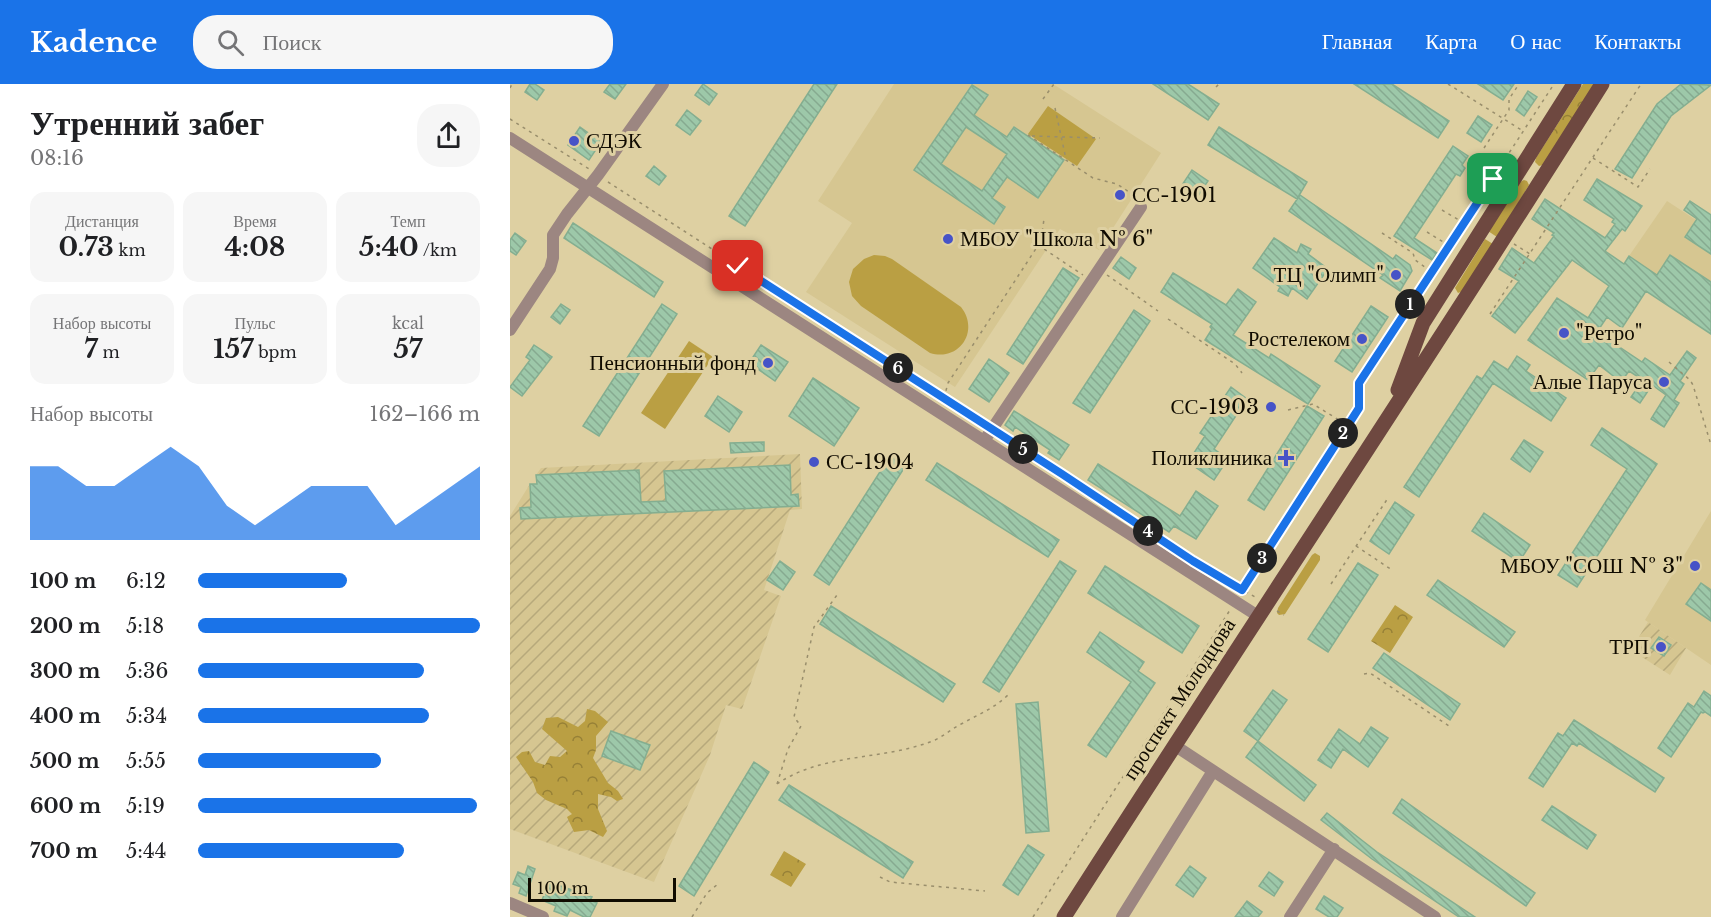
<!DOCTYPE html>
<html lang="ru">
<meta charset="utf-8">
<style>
:root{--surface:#fff;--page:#f6f6f6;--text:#202124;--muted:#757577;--accent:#1a73e8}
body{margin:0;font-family:"Libre Baskerville",serif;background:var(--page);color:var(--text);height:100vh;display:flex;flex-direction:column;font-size:22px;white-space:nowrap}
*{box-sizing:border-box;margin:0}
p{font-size:20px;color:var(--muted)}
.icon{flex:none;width:33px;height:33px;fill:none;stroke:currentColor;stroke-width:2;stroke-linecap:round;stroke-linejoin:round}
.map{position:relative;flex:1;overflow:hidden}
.details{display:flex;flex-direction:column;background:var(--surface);width:510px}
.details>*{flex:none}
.scale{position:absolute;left:18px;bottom:15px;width:148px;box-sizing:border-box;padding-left:6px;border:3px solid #100b00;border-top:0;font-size:16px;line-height:21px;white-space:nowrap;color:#100b00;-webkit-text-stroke:4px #ded0a2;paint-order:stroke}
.pin{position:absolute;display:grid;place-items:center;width:51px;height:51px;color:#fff;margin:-26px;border-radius:12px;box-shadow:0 3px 9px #0006}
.km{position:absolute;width:30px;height:30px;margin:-15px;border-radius:50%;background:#222;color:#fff;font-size:16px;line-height:30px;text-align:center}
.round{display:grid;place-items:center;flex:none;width:63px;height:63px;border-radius:24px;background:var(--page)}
.overview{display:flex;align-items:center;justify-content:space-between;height:102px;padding:0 30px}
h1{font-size:33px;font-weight:800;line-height:45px}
.figures{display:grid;grid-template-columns:repeat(3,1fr);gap:9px;height:102px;padding:6px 30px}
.figures div{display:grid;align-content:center;border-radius:15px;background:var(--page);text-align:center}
.figures b{font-size:26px;font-weight:800}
.figures small{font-size:16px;font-weight:400}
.figures p{font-size:16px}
.chart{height:168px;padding:12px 30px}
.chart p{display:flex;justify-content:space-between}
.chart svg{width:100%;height:108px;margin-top:6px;fill:var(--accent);opacity:.7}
ul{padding:0 30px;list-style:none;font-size:20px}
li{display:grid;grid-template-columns:96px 72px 1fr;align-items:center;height:45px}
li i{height:15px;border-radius:8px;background:var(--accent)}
header{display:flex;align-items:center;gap:36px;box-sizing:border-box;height:84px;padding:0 30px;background:var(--accent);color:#fff}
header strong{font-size:28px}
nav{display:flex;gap:33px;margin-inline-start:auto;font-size:21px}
.search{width:420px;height:54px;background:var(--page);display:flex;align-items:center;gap:15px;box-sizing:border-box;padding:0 21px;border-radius:24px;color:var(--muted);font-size:22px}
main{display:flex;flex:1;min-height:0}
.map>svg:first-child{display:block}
.built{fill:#d6c691}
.industrial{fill:url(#industrial-furrows)}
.grass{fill:#ba9f43}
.forest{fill:url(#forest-crowns)}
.building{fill:url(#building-back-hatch);stroke:#84ae90;stroke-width:1.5;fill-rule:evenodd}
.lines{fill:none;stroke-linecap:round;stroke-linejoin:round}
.path{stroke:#998e6c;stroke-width:1.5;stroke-dasharray:3 4.5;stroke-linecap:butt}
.minor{stroke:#9c8681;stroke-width:12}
.major{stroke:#6e4840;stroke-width:15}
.route-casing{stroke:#fff;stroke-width:12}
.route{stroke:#1a73e8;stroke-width:8}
.poi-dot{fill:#4653c7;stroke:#ded0a2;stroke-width:2}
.labels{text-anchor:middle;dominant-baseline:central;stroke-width:6;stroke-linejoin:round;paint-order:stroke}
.poi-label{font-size:21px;fill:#100b00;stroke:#ded0a2;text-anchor:end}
.street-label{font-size:21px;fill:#100b00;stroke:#ded0a2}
</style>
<header>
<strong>Kadence</strong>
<div class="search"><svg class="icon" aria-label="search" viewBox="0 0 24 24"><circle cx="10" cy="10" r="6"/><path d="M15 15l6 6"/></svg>Поиск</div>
<nav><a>Главная</a><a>Карта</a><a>О нас</a><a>Контакты</a></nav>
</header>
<main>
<section class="details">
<div class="overview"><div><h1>Утренний забег</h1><p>08:16</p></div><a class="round"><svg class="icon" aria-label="share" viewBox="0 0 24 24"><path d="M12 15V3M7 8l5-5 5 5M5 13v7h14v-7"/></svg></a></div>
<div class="figures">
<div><p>Дистанция</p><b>0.73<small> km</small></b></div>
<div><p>Время</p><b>4:08</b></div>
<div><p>Темп</p><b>5:40<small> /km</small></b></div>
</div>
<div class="figures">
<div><p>Набор высоты</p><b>7<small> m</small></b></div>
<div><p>Пульс</p><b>157<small> bpm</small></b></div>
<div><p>kcal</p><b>57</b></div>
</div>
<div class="chart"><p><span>Набор высоты</span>162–166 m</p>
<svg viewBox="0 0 160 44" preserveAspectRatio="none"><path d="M0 44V14L10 14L20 22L30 22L40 14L50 6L60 14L70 30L80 38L90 30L100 22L110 22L120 22L130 38L140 30L150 22L160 14V44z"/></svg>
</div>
<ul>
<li><b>100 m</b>6:12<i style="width:53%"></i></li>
<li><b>200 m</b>5:18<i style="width:100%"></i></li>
<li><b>300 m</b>5:36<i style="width:80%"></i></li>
<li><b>400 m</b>5:34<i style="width:82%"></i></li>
<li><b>500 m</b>5:55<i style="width:65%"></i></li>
<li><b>600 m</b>5:19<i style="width:99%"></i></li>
<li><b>700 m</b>5:44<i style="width:73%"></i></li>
</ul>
</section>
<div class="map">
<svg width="1201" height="833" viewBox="0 0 1201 833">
<defs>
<pattern id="industrial-furrows" width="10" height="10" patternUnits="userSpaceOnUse" patternTransform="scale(1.5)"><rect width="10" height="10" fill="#d6c691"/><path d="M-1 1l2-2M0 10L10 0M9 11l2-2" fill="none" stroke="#b7a97b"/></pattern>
<pattern id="forest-crowns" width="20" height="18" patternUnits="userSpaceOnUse" patternTransform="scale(1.5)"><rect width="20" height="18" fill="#ba9f43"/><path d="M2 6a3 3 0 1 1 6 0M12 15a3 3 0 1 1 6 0" fill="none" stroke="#968036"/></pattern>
<pattern id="building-back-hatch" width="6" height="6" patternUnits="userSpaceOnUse" patternTransform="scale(1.5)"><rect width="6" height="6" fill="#9dc8a9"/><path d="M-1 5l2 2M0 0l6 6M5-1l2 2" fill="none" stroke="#86aa90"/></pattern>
</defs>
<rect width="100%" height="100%" fill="#ded0a2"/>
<!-- built -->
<path class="built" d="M384,0h159l108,69 -62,97 -39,-21 -105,158 -149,-95 46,-69 -34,-22z
M1157,117l29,19 15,34v28l-41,-27 -13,20 -28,-19z
M1201,427v154l-66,-45z"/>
<!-- industrial -->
<path class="industrial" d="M290,370l2,55 -12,1 -26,80 17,6 -39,113 -16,-4 -16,50 -56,127 -144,-53v-313l20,-32h7l-1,-9 5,-7z
M1138,538l38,26 -16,27 -39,-25z"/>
<!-- grass -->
<path class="grass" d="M538,22l48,33 -19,27 -49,-32z
M1014,96l3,1 2,4 -32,52 -9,-6 32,-49z
M975,155l8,5 -30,47 -5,2 -3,-5z
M364,171l11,1 7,3 69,48c19,24 -2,55 -31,46l-69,-47 -9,-10 -3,-14 4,-13 11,-10z
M179,257l24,16 -48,72 -24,-16z
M805,469l5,3v4l-35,54 -6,1 -2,-2 1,-5 34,-53z"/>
<!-- forest -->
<path class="forest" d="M1073,0h12l-52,81 -4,1 -4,-4 1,-4z
M885,521l18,12 -23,36 -19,-12z
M77,625l8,2 13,11 -12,14v14l-3,8 15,25 10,8 5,8 -6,2 -6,-4 -13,-3v15l9,22 -4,6 -14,-7 -15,2 -7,-15 5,-3 -5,-5 -21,-9 -9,-7 -4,-11 -17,-25 6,-5 7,-1 6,11 10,3 5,-9 10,1 7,-6 -25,-22 4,-11 12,-1 20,10 7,-6z
M274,767l22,13 -15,23 -21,-12z"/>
<!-- building -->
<path class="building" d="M20,0h5l9,6 -7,10 -12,-8z
M100,0h16l-11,15 -11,-7z
M193,0l14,10 -8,11 -14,-10z
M304,0h23l-92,142 -16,-10z
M643,0h35l31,20 -11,16z
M844,0h38l57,37 -11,17z
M968,0h36l-11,16z
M1171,0l30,1 -40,31 -39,62 -17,-9 42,-65z
M462,1l16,10 -14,20 33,22 7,-10 50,33 -26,38 -31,-21 -15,21 13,9 -11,17 -80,-54zM456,43l41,27 -25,37 -41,-27z
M1018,7l9,6 -13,19 -8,-6z
M177,26l14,11 -11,14 -14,-10z
M968,32l14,9 -11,17 -14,-9z
M70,43l21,15 -12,18 -21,-15z
M709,43l88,55 -10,17 -89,-54z
M943,62l15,10 -6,9 3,3 -5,8 -4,-2 -42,64 23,15 -5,7 -38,-24z
M144,82l12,10 -7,9 -13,-9z
M682,86l16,11 -10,15 -16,-11z
M1087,95l45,27 -17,25 -3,-2 -17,22 19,13 5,-8 28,19 13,-20 41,27v52l-65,-43 -24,37 -15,-11 -10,15 45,30 3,-4 25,17 17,-24 9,7 -16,23 4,3 -10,16 5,3 -15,24 -13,-8 15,-24 -14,-10 -12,18 -9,-6 12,-17 -14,-9 -8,11 -22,-17 -11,15 -60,-40 29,-42 31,20 21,-32 -37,-26 -57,73 -23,-17 27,-35 -20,-12 13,-21 22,15 20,-27 -2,-1 2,-2 -22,-14 13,-20 60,39 10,-14 -3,-2 2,-3 -30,-19z
M790,111l93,64 3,-4 14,10 2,6 -12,20 -20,-13 3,-3 -94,-64z
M1180,117l21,14v39l-26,-17 12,-18 -13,-9z
M63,139l90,59 -9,15 -90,-59z
M5,149l11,8 -10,14 -6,-4v-11z
M764,154l23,15 4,-9 10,5 -3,5 20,15 -21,30 -15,-11 -4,8 -10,-5 2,-4 -27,-19z
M611,173l15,11 -7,11 -16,-11z
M553,184l16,10 -56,86 -16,-10z
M663,189l53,32 12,-16 18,13 -23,33 36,23 2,-4 49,32 -12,18 -103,-64 7,-11 -2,-2 2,-3 -51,-32z
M51,220l9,6 -10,14 -9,-7z
M152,220l15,10 -78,122 -16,-10z
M861,222l17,11 -36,55 -17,-11z
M624,226l16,11 -60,92 -17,-10z
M24,261l18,12 -30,39 -12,-9 20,-27 -4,-3z
M251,261l27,17 -13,19 -26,-18z
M1007,272l13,9 -4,6 40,27 -15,23 -58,-38 -74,114 -15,-10 73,-111 5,3 12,-18 14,9z
M479,275l20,14 -20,29 -20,-13z
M303,294l46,30 -25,38 -45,-30z
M721,303l16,12 -33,50 14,10 -14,21 -26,-18 17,-26 -5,-3z
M208,312l24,16 -13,20 -24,-16z
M797,322l17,10 -60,94 -16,-10z
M504,327l55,34 -10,15 -11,-7 2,-3 -35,-23 -2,4 -8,-6z
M1092,344l55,36 -80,123 -19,-12 69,-106 -36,-24z
M1014,356l19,12 -13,20 -19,-13z
M254,358v9l-33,2 -1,-10z
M382,369l16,9 -79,123 -15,-10z
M427,379l122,77 -11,17 -122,-77z
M588,380l82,52 16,-25 22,15 -22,33 -22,-13 -5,6 -81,-52z
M280,381l1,30 7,-1 1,12 -278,13 -1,-11 11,-1 -1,-23h7l-1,-9 103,-5 2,32 25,-1 -2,-30z
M885,418l19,13 -25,39 -19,-13z
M974,429l46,32 -11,17 -47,-31z
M270,477l15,11 -12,18 -16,-10z
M550,477l16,10 -77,121 -16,-10z
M848,479l20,12 -50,77 -20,-13z
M595,482l94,60 -17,27 -94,-60z
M928,496l77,52 -11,15 -77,-52z
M1191,499l10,7v31l-25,-17z
M321,522l124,78 -12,18 -123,-78z
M590,548l44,30 -6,9 17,12 -49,74 -18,-12 43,-63 -44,-30z
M1149,553l12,8 -7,11 -13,-8z
M874,569l76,51 -10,16 -77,-52z
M763,606l14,10 -29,41 -14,-10z
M1194,607l7,5v20l-6,-4 -2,1 -2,-1 -30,45 -13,-9 30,-45 6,4z
M528,618l11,129 -23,2 -10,-129z
M1064,636l90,58 -9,14 -76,-49 -2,3 -5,-3 -29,44 -14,-9 29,-45 5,3z
M861,643l17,11 -20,29 -25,-18 -12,19 -13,-8 21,-31 21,15z
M101,647l39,14 -10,25 -38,-14z
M748,657l58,44 -12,16 -58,-44z
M244,678l15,10 -75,124 -15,-10z
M279,701l124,77 -10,16 -124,-78z
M892,715l133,94 -9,13 -133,-93z
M1042,722l44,29 -9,14 -45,-29z
M817,729l50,39 98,65h-16l-87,-58 -51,-39z
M518,761l16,10 -26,40 -15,-10z
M18,782l7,3 -9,27 -7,-3 2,-6 -8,-3 5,-12 7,3z
M680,782l16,12 -13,19 -17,-12z
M759,788l14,10 -9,14 -15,-10z
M39,798l43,15 -2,3 7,3 -7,14h-6l-14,-7 -3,6 -13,-5 2,-5 -14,-6z
M814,812l19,12 -6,9h-8l-13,-8z
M737,817l15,11 -4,5h-23z"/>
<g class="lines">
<!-- path -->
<path class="path" d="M938,0l75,47
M706,3l3,-3
M0,4l2,-4
M533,15l11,-15
M545,24l11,51
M0,35l79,50
M518,51l65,43 24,6 18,12
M522,52l68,2
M974,64l25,-38v-11l10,-15
M1083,74l45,29 12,-18
M961,81l21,14
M98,98l374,241
M932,126l22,13
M917,148l21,13
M872,149l31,20 2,7 17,12
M1004,160l16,10
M528,161l45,30
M597,191l51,36
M980,230l151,-230
M658,235l67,45 7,9
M1159,278l21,18 3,5 18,60
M434,314l4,-15 93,-142 3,-22
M778,326l25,-6 34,21
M491,351l177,116
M846,462l36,24
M690,481l55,32
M821,500l57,-86
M732,507l117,-183v-25l195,-299
M767,527l7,4
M854,590l6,-1 79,53
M267,700c47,-32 107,-23 158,-44 10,-5 18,-12 28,-17 16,-9 32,-15 46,-29
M267,700l11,-35 13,-23 -7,-9 20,-90 23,-32
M370,793l10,5 95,9
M182,833l15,-24 11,-9
M523,833l197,-307"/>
<!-- minor -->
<path class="minor" d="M0,54l748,478
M0,246l40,-61 3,-11v-23l14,-21 31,-39 65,-91
M474,357l157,-234
M664,661l261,172
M0,819l33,14
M612,833l91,-146
M780,833l44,-68"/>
<!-- major -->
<path class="major" d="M888,306l25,-67 151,-239
M554,833c178,-278 362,-553 538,-833"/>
</g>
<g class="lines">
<!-- route casing -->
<g class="route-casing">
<path id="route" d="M228,182l324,208 131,87 49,29 117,-182v-25l134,-204"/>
</g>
<!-- route -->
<use href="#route" class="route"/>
</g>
<!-- markers -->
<g class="poi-dot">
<circle cx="64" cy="57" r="6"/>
<circle cx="610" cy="111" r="6"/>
<circle cx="438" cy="155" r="6"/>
<circle cx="886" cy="191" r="6"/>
<circle cx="1054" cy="249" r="6"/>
<circle cx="852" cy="255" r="6"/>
<circle cx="258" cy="279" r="6"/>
<circle cx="1154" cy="298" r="6"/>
<circle cx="761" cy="323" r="6"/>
<path d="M773 365h6v6h6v6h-6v6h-6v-6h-6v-6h6z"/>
<circle cx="304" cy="378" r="6"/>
<circle cx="1185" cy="482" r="6"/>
<circle cx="1151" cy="563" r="6"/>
</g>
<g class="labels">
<!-- poi labels -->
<g class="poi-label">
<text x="76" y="57" text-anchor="start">СДЭК</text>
<text x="622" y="111" text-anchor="start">СС-1901</text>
<text x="450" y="155" text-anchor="start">МБОУ "Школа № 6"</text>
<text x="874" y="191">ТЦ "Олимп"</text>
<text x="1066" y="249" text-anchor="start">"Ретро"</text>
<text x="840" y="255">Ростелеком</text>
<text x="246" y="279">Пенсионный фонд</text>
<text x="1142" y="298">Алые Паруса</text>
<text x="749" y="323">СС-1903</text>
<text x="762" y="374">Поликлиника</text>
<text x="316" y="378" text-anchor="start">СС-1904</text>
<text x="1173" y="482">МБОУ "СОШ № 3"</text>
<text x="1139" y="563">ТРП</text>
</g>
<!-- street labels -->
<g class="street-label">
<text transform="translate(669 615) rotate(-57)">проспект Молодцова</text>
</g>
</g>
</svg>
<div class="scale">100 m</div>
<div class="pin" style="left:983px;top:95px;background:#1e9e55"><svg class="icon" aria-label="arrive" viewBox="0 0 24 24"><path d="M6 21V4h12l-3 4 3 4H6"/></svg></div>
<div class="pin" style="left:228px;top:182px;background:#d93025"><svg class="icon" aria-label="check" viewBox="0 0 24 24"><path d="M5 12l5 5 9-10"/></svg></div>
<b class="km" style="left:900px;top:220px">1</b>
<b class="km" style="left:833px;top:349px">2</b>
<b class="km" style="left:752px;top:474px">3</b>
<b class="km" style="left:638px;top:447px">4</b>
<b class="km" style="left:513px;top:365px">5</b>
<b class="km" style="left:388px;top:284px">6</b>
</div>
</main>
